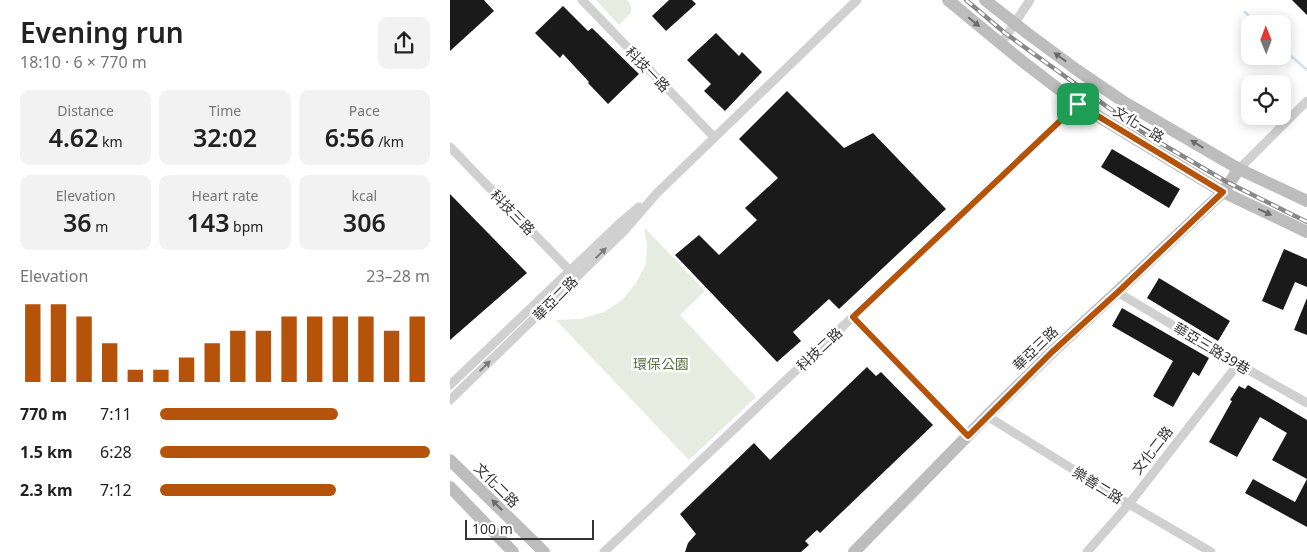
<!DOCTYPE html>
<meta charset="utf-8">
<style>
:root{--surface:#fff;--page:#f2f2f2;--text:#222;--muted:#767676;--accent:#b45309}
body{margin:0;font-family:"Noto Sans","Noto Sans TC",sans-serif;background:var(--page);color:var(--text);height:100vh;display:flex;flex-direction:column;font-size:19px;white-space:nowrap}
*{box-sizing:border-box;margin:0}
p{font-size:16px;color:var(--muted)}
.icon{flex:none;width:28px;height:28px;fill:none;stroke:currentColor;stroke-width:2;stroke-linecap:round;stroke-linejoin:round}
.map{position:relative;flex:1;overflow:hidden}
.panel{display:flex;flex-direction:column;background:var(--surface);width:450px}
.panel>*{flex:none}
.needle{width:32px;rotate:359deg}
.tools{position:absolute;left:791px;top:15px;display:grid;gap:10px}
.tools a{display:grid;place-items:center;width:50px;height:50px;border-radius:10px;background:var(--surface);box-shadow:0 2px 12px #0003;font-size:25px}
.scale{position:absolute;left:15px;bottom:12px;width:129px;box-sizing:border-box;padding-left:5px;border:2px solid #333;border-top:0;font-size:14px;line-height:18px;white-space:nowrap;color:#333;-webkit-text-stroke:4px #fff;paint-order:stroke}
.pin{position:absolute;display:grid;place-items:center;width:42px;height:42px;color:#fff;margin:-21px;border-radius:10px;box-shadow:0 2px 8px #0006}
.round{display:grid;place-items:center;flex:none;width:52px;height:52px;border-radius:10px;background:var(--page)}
.headline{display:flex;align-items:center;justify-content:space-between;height:85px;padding:0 20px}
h1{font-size:28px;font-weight:600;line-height:38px}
.stats{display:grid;grid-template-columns:repeat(3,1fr);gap:8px;height:85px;padding:5px 20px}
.stats div{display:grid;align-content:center;border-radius:10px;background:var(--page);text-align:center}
.stats b{font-size:25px;font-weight:600}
.stats small{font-size:14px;font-weight:400}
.stats p{font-size:14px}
.chart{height:140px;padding:10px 20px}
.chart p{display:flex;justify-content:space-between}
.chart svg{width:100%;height:90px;margin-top:5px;stroke:var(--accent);stroke-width:6}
ul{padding:0 20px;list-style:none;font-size:16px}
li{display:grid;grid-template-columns:80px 60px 1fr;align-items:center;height:38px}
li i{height:12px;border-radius:6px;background:var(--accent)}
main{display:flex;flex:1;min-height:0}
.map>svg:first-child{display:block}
.green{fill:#e6ecdf}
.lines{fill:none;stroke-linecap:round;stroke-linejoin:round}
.stream{stroke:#cfe2ee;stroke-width:2.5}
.building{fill:#1a1a1a}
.street{stroke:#d0d0d0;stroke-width:9}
.secondary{stroke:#bdbdbd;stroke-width:12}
.rail-casing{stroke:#888;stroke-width:4.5}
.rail{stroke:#fff;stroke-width:2.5;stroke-dasharray:8;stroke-linecap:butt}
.oneway{fill:#6a6a6a}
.oneway2{fill:#7a7a7a}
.route-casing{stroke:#fff;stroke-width:10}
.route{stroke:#b45309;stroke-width:6}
.labels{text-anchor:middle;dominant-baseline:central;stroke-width:5;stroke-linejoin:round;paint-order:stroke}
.street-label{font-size:14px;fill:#333;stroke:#fff}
.park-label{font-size:14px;fill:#56703f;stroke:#fff}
</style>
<main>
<section class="panel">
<div class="headline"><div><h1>Evening run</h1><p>18:10 · 6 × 770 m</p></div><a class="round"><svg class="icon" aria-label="share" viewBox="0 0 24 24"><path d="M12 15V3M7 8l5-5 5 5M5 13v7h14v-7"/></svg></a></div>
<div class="stats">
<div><p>Distance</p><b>4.62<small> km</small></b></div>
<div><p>Time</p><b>32:02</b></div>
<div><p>Pace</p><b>6:56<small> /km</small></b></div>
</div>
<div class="stats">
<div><p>Elevation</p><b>36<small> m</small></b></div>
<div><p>Heart rate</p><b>143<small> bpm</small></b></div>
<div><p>kcal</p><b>306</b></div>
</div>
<div class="chart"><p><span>Elevation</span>23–28 m</p>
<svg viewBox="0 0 160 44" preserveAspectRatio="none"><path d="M5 44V6M15 44V6M25 44V12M35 44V25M45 44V38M55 44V38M65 44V32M75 44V25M85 44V19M95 44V19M105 44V12M115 44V12M125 44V12M135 44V12M145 44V19M155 44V12"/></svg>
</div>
<ul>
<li><b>770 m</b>7:11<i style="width:66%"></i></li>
<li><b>1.5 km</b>6:28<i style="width:100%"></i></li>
<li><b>2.3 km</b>7:12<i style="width:65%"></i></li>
</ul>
</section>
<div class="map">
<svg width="857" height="552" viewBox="0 0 857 552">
<rect width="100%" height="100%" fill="#fff"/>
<!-- green -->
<path class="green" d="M146,0h31c10,11 1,16 -8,25z
M194,227l61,64 -25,24 76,82 -67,63 -133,-140 24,-1 24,-7 18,-12 14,-17 10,-19 1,-19z"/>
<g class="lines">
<!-- stream -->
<path class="stream" d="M795,12l12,12
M832,48l25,22"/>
</g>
<!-- building -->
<path class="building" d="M0,0h34l10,11 -44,40z
M219,0h23l4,4 -30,27 -14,-15z
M842,0h15v15z
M113,6l25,25 4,-3 47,46 -31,30 -20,-21 1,-1 -26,-28 -3,4 -25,-25z
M266,33l23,23 3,-4 20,20 -37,39 -21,-20 7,-7 -24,-24z
M337,91l57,57 29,-15 73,76 -107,100 -10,-10 -36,33 8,9 -24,21 -102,-107 24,-20 20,20 38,-35 -12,-12 33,-30 -39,-39z
M662,149l68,40 -11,19 -68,-41z
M0,194l77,79 -77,67z
M834,249l23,10v28l-12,-5 -12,28 -21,-9z
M709,278l71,43 -12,20 -71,-43z
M857,298v37l-13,-5z
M672,308l87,50 -10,18 -6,-4 -20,35 -20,-11 20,-35 -61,-35z
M417,367l9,9 5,-4 52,53 -113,108 -3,-3 -12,11 4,4 -8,7h-116l3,-9 8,-9 -16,-20 74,-71 16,17z
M798,385l59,35v59l-35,-19 15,-27 -27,-16 -23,40 -28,-15 23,-41 -2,-1 9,-14 6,3z
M803,479l42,23 12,-23v48l-62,-34z"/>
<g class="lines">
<!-- street -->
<path class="street" d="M132,0l132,137
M551,44l29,-44
M0,147l123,127
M789,169l68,-68
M667,292l121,72 69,39
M403,317l115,119
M0,385l169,-161 20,-17
M0,400l174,-169 33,-38 200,-193
M537,416l142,88 82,48
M154,552l474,-448
M637,552l42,-48 109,-140"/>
<!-- secondary -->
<path class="secondary" d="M498,0l74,61 56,43 145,88 84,40
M535,0l42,33 50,37 47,32 115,67 68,32
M0,460l94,92
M0,487l63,65
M404,552l133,-136 65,-64 65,-60 106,-100 16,-23"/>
<!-- rail casing -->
<g class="rail-casing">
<path id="rail" d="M516,0l39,33 140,101 82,48 80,40"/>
</g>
<!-- rail -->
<use href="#rail" class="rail"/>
</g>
<!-- one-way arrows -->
<defs><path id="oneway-solid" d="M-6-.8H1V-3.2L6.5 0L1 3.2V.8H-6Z" transform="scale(1.25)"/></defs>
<g class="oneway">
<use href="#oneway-solid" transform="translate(524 22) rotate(39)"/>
<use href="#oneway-solid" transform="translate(610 57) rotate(-144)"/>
<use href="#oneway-solid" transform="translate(747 144) rotate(-149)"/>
<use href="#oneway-solid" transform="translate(815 212) rotate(25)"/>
<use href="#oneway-solid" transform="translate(47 505) rotate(-135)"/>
</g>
<g class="oneway2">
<use href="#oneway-solid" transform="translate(151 253) rotate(-44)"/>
<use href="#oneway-solid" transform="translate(35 366) rotate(-44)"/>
</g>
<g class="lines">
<!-- route casing -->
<g class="route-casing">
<path id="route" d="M628,104l145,88 -105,100 -66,60 -84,84 -115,-119z"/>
</g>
<!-- route -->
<use href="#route" class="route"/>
</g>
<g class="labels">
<!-- street labels -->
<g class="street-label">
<text transform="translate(198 69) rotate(46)">科技一路</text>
<text transform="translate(689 124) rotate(31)">文化一路</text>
<text transform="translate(63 212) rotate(46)">科技三路</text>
<text transform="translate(105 298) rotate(-45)">華亞二路</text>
<text transform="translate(585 348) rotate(-44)">華亞三路</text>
<text transform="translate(762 348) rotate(31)">華亞三路39巷</text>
<text transform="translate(369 349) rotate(-43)">科技二路</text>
<text transform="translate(702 450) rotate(-52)">文化二路</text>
<text transform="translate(47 485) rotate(45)">文化二路</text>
<text transform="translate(648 485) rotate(32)">樂善二路</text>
</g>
<!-- park labels -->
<g class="park-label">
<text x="211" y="363">環保公園</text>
</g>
</g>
</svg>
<div class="tools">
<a><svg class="needle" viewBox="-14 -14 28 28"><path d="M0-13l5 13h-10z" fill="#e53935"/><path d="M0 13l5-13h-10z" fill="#767676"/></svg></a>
<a><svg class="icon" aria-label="locate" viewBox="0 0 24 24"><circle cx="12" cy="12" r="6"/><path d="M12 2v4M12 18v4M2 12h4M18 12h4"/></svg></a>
</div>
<div class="scale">100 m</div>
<div class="pin" style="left:628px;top:104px;background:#1e9e55"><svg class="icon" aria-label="arrive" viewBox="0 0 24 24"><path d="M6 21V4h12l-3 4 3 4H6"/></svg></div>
</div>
</main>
